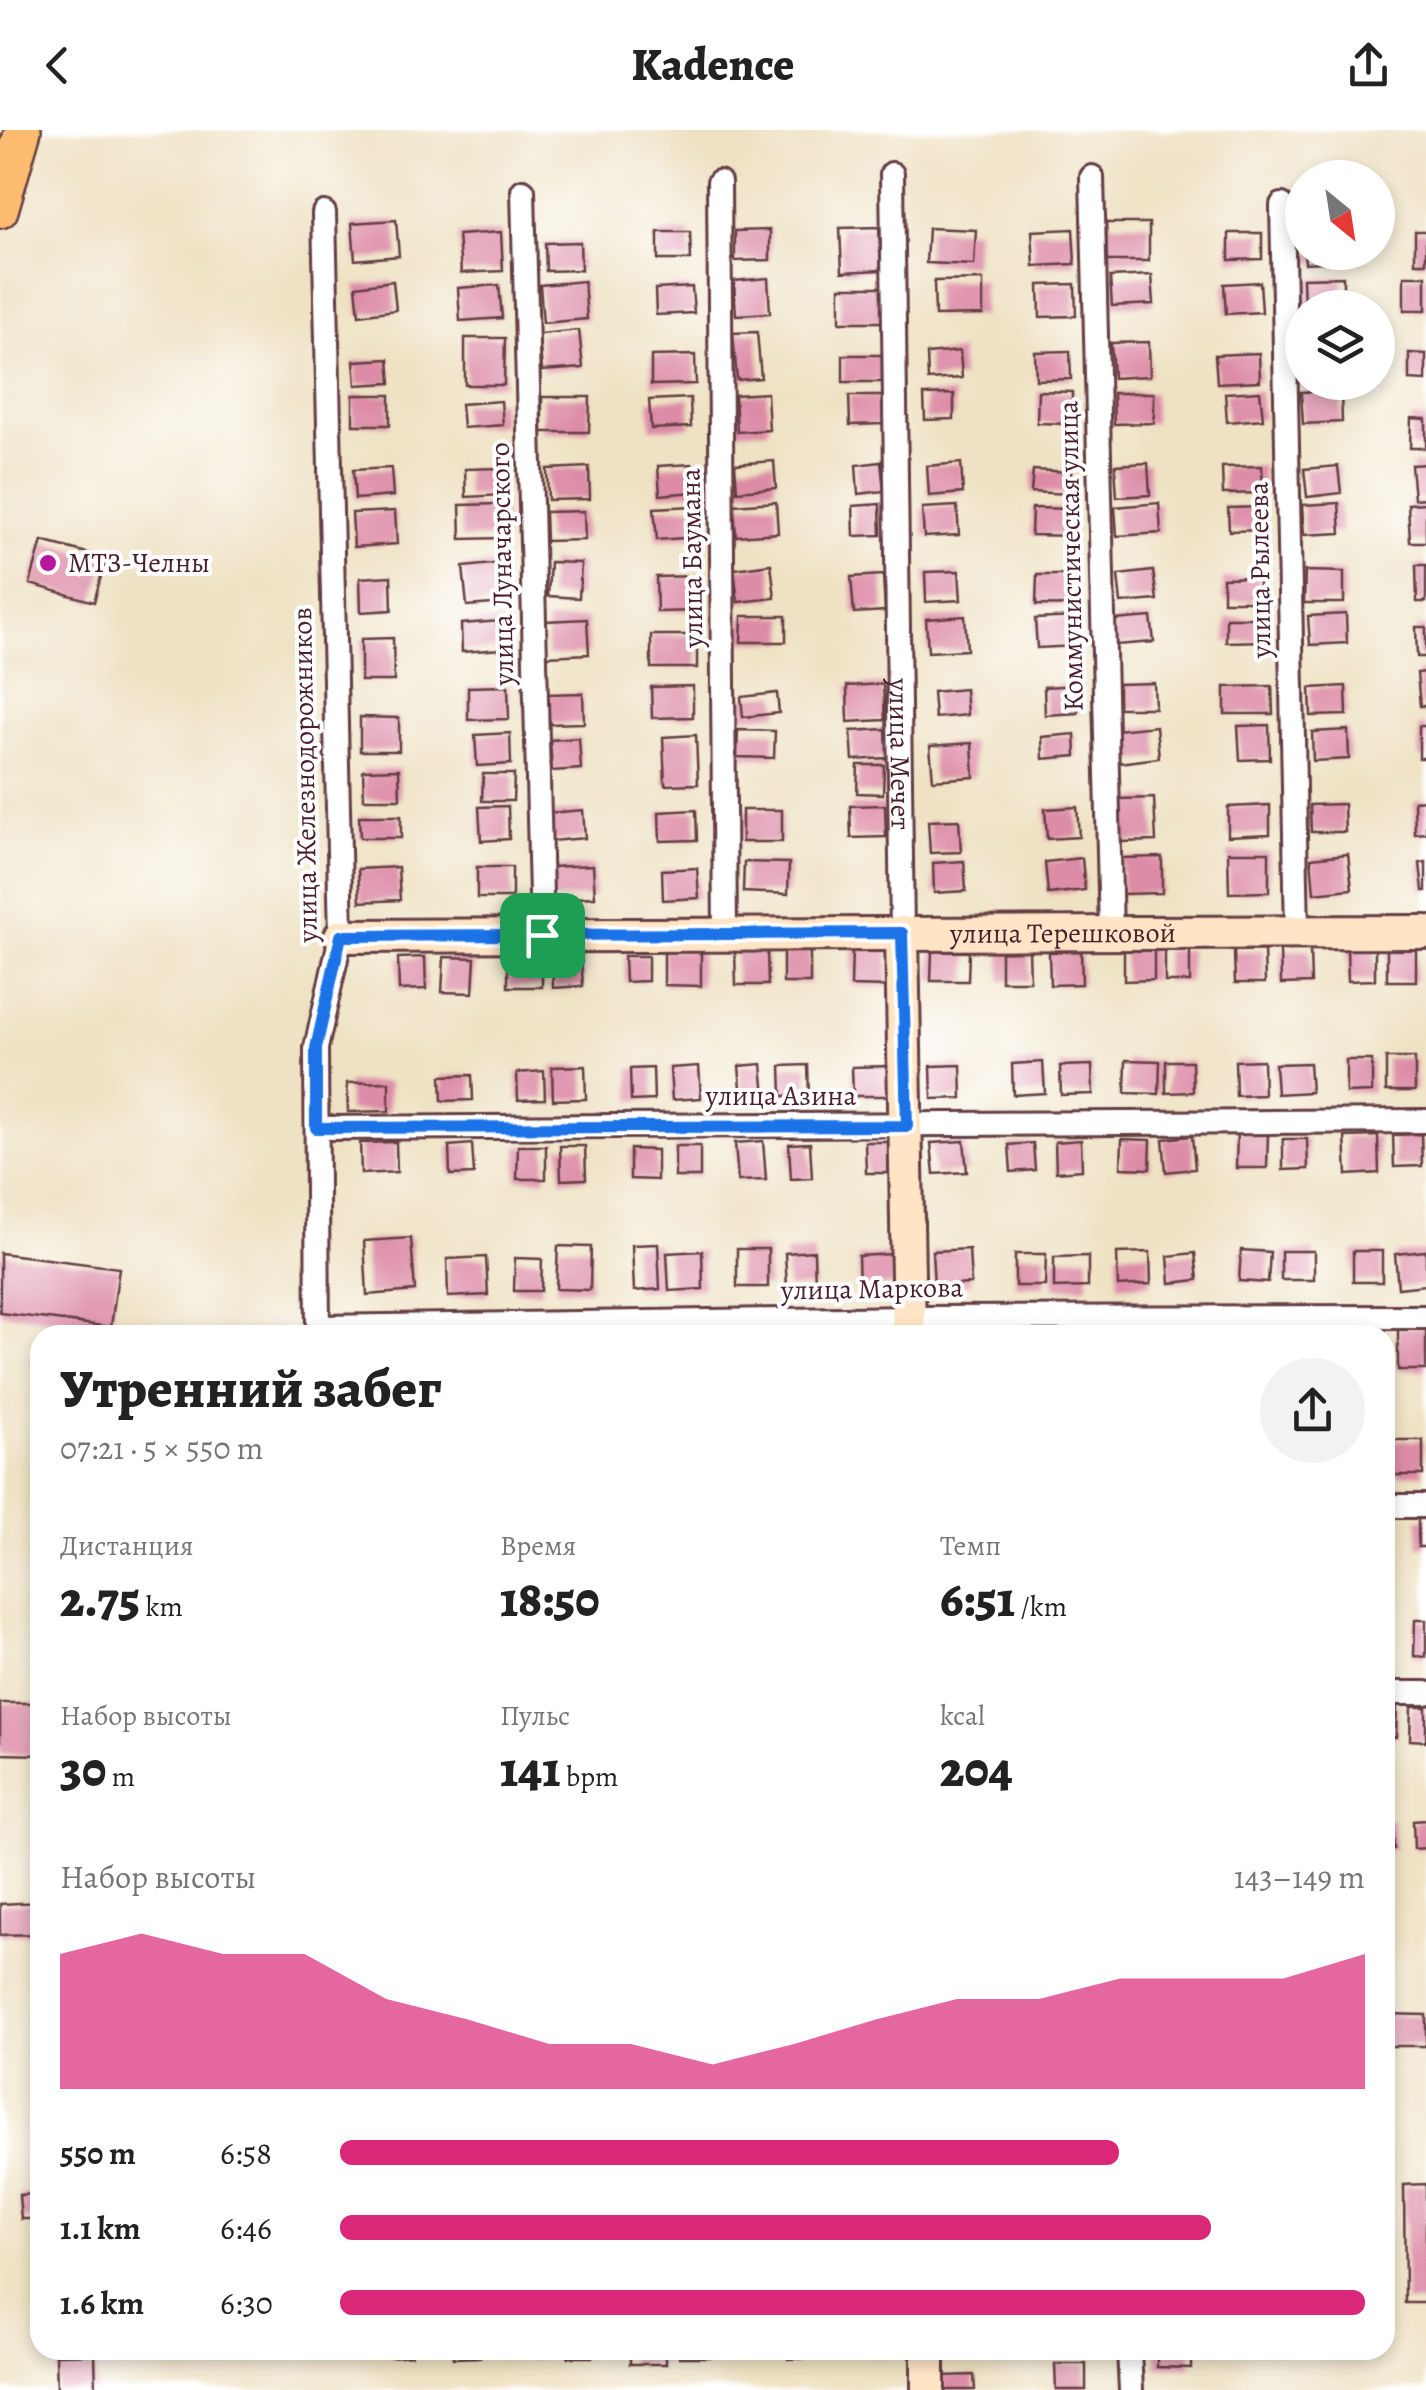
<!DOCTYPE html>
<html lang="ru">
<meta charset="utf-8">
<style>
:root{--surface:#fff;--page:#f2f2f2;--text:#222;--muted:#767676;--accent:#db2777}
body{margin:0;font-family:Alegreya,serif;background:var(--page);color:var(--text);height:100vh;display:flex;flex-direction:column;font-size:38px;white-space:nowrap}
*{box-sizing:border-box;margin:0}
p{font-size:32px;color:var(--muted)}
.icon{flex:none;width:55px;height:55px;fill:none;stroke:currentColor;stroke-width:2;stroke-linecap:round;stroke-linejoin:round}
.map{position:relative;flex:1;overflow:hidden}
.sheet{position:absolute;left:30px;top:1195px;width:1365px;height:1035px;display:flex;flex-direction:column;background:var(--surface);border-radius:30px;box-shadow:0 5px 15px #0003}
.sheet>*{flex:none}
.needle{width:65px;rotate:150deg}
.controls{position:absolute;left:1285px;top:30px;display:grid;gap:20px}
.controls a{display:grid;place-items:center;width:110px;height:110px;border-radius:50%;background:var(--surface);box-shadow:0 5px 15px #0003;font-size:50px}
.pin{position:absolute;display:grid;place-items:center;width:85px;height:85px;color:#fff;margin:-42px;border-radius:20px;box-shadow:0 5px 15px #0006}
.round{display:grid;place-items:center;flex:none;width:105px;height:105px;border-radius:52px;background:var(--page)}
.summary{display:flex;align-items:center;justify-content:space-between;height:170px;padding:0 30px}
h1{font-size:55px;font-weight:800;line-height:75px}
.stats{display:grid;grid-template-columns:repeat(3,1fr);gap:15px;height:170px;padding:10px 30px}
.stats div{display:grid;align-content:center}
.stats b{font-size:50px;font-weight:800}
.stats small{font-size:28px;font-weight:400}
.stats p{font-size:28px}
.chart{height:280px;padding:20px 30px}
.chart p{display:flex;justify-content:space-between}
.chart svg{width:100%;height:180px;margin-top:10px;fill:var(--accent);opacity:.7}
ul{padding:0 30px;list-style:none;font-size:32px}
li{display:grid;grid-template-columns:160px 120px 1fr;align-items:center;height:75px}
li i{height:25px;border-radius:12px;background:var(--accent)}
header{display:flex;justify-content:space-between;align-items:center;height:130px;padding:0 30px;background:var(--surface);font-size:45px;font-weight:800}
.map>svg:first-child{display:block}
.building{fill:#dd8ca7}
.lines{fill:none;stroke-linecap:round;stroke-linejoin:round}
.street-casing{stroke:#633c42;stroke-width:28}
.secondary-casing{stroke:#633c42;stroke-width:38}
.primary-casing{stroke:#633c42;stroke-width:40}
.street{stroke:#fff;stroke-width:22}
.secondary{stroke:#ffe4c6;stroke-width:32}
.primary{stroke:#febc70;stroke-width:35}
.route-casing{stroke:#fff;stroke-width:20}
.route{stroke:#1a73e8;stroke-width:12}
.poi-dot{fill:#b5179e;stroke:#fff;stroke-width:4}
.labels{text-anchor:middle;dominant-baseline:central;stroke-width:8;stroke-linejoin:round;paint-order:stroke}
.street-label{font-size:28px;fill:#4a1f2b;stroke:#fff}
.poi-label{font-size:28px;fill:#4a1f2b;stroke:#fff;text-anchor:start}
</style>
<header><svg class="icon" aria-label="back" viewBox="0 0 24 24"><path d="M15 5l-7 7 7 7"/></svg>Kadence<svg class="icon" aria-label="share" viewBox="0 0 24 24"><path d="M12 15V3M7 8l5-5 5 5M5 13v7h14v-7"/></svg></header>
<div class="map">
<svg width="1426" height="2260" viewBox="0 0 1426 2260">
<rect width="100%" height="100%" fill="#fff"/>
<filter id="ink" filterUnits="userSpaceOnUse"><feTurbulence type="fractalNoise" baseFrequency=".01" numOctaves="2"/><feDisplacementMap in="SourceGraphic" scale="20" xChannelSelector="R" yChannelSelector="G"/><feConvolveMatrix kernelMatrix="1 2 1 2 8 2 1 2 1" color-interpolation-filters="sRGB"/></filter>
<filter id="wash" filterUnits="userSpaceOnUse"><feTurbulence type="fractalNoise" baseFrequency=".0048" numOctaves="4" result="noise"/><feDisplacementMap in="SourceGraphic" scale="40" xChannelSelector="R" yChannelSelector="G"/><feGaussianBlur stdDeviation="2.25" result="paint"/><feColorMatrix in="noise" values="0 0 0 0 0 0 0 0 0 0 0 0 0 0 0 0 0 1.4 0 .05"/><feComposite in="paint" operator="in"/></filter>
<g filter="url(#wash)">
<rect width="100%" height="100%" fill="#efe2c4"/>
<g id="blocks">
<!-- building -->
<path class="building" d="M396,90l3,36 -44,4 -3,-37z
M1106,93h43v38h-42z
M879,97l2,43 -39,2 -2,-44z
M928,98l48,2 -2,35 -48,-2z
M1073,99l2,35 -41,2 -2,-35z
M770,100v30l-35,1v-30z
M1415,101h11v32h-11z
M501,102l2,39 -42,2 -3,-38z
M658,102h32l1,28h-33z
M1229,103h33v26l-33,1z
M580,112l1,28 -35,1 -1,-28z
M1304,122h36v9l-35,2z
M1152,145l2,29 -42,2 -2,-29z
M1404,146h22v34h-22z
M1343,147v31h-39l-1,-30z
M768,148l2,35 -34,2 -2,-34z
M983,150v35l-48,1 -1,-35z
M393,151l3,29 -37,5 -3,-29z
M584,151l3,38 -44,4 -3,-38z
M1260,152l2,30 -36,2 -2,-30z
M1075,154l1,32 -36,1 -1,-32z
M499,155l3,33 -42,3 -2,-33z
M692,157l2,26 -38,2 -1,-26z
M840,157h42v35h-42z
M579,200l4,38 -41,3 -3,-37z
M757,202l4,46 -24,2 -4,-47z
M465,208h40l-1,47h-39z
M1149,212l1,34 -37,2 -2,-35z
M960,221l2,27 -34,2 -1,-26z
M1070,221l1,28 -35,1 -1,-28z
M1259,223l1,28 -43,2 -2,-28z
M1409,223l17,1v27l-17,-1z
M695,225l1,29 -45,1v-29z
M843,225h39v27h-39z
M389,229l2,24 -35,2 -2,-24z
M1341,260l1,32 -39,2 -2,-32z
M1038,261l34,1v32l-35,-1z
M1260,261l3,28 -36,3 -2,-29z
M767,263l2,37 -32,2 -2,-37z
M1113,263h41v30l-40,1z
M954,264v25l-29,1 -1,-25z
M353,265h37v30h-37z
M849,266h34v28l-33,1z
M542,267h48l-1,35h-47z
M690,268l1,29 -40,2 -2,-29z
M501,271l2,24 -40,3 -2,-24z
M1411,288l15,1v29h-16z
M774,331l2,27 -39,3 -2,-27z
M881,332l3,29 -26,3 -2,-29z
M961,333l2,30 -34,3 -2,-30z
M1148,333l2,32 -33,2 -2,-32z
M692,334l2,28 -34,3 -2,-29z
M1426,334v34l-12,1 -3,-34z
M1262,336l1,27 -40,1 -1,-27z
M1338,336l3,27 -34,4 -3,-28z
M589,337l1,32 -42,1 -1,-31z
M391,338l2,28 -38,3 -2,-29z
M502,338l1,27 -37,2 -1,-28z
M1033,340l38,2 -1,22 -39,-2z
M776,372l2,31 -42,3 -2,-31z
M1159,373l2,30 -44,3 -2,-29z
M1339,373l2,30 -37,2 -2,-30z
M1426,373v39h-16l-2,-38z
M503,374l1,34 -43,1 -1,-34z
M880,374l1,31 -27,1 -1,-30z
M694,376l2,31 -39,3 -3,-32z
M957,376l2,29 -35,2 -2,-29z
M1264,377v23l-35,1 -1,-23z
M1032,378l41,1v27l-42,-1z
M395,381l2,33 -43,3 -2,-34z
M584,381l1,29 -39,1 -1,-29z
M42,411l64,17 -12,44 -64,-18z
M550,432l31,1 -2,35 -31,-2z
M502,433l3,40 -38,3 -4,-39z
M771,434l4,34 -37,4 -4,-33z
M1416,435h10v37h-9z
M959,441l2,29 -35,2 -1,-30z
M1153,441l4,29 -36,3 -3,-28z
M1305,441l39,1v31h-40z
M883,445l2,36 -31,2 -3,-36z
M1037,445h39l-1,31 -39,-1z
M391,446l1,34 -31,2 -1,-34z
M696,446l1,35 -40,1 -1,-35z
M1259,447v24h-36v-23z
M1346,484l1,29 -37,2 -2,-29z
M742,486h44v26h-45z
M965,486l2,34 -39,2 -2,-33z
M1075,487l2,29 -40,2 -2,-29z
M1151,487l3,25 -38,3 -2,-25z
M1226,488h41v23l-41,1z
M587,489l2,35 -42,2 -1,-35z
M501,491l1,28 -40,3 -1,-28z
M1416,497h10v30h-9z
M651,505h46v33h-46z
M393,508l1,43h-33v-42z
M1426,542v34h-6l-3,-33z
M1154,553l1,25h-37v-24z
M883,554l2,36 -37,2 -1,-36z
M1077,555l1,28 -33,2 -1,-28z
M508,556l1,33 -41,1v-33z
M693,556v31l-41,1 -1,-31z
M1272,556l1,28h-48v-27z
M1346,556l1,29 -36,1 -1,-28z
M965,559l2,26 -32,3 -2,-26z
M583,563l1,30 -36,1 -1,-30z
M777,563l2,20 -36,4 -2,-20z
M360,587l39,1v33h-39z
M1269,595l1,34 -30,1 -2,-34z
M1156,596l3,32 -41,5 -3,-33z
M1419,596h7v32h-7z
M886,599l2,29 -35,2 -2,-29z
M738,600l37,1 -1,27 -37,-1z
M1348,600l1,29 -36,2 -1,-29z
M510,603l1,31 -34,2 -2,-31z
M1075,604l1,22 -33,3 -1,-22z
M696,605l2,49 -33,1 -2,-48z
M579,608l2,31 -29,2 -2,-31z
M972,613l2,34 -41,3 -3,-34z
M858,635h26l-1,29 -26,-1z
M399,639l1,30h-36l-1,-29z
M483,644h31l-1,27h-31z
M1154,668l2,43 -36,1 -1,-43z
M1426,670v33l-11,1 -1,-33z
M1344,674l1,28h-34l-1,-27z
M885,675l1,32 -35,1 -1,-32z
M1270,675v29l-42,2v-29z
M508,676l1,33 -28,2 -2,-34z
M1077,677l2,30 -32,2 -2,-30z
M583,680l2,28 -33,3 -3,-28z
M696,680l1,30 -37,1 -1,-29z
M742,680h40v32h-40z
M359,686h42v22h-41z
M959,690l2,32 -31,1 -2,-32z
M1228,722h41v40l-40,1z
M1348,724l4,35 -38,4 -3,-35z
M1162,727v36l-40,1 -1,-36z
M1082,728l3,32 -37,4 -3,-32z
M964,731l2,30 -32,2 -1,-30z
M744,732l45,1 -1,31 -45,-2z
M1426,732v29h-3l-3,-28z
M593,735l2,32 -44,2 -1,-32z
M398,737l2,33 -40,2 -2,-33z
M477,737h35v31h-35z
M697,738l2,30 -36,2 -1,-30z
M852,817l37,1 -1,39 -37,-1z
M1387,817h29v34h-29z
M1347,818h28v32l-27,1z
M1124,819h30v31l-30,1z
M1310,819l1,34 -30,1 -1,-34z
M664,820l37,1v35l-37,-1z
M735,820h32l1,35h-32z
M1001,820h28l1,31h-29z
M1165,820h25v32h-25z
M1264,820l1,33h-30l-1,-32z
M783,821h27v32h-27z
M932,821l37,1 -1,29h-37z
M1081,821l1,33 -32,1 -1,-33z
M508,822h34v35h-34z
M581,825l2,31 -30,2 -1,-31z
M624,826h24v25l-23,1z
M425,827l1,32 -27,1 -1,-32z
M444,827l31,1 -2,35 -31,-1z
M1386,928h29v33h-29z
M1126,930l34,1 -1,33 -34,-1z
M1263,930l1,35 -28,1 -1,-35z
M1346,930h26v32l-26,1z
M1166,931h26l1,31 -27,1z
M1043,932l2,31 -32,2 -1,-31z
M1309,933l2,29 -34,2 -2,-30z
M762,934l3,33 -23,2 -3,-33z
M808,935l1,30 -27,1 -1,-30z
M961,935l1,33 -30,1 -1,-33z
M1092,935l1,29 -32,1 -1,-29z
M585,936l1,33 -33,1 -1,-33z
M699,936l2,32 -29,2 -2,-32z
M889,936l1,30h-37l-1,-29z
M653,938l1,32 -23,1 -1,-32z
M544,941l1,28 -27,1 -1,-27z
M472,945l1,25 -31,1 -1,-25z
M389,952v29l-41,1 -1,-29z
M1237,1002h31l-1,36h-31z
M1421,1004l1,32 -28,1 -1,-32z
M1192,1006l3,33 -29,3 -3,-33z
M1378,1006l1,37 -32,2 -2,-38z
M1122,1009l29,1 -1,29 -29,-1z
M1283,1009h24l1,30 -25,1z
M1081,1010l1,30 -26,2 -1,-30z
M763,1011l3,39 -28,1 -3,-38z
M964,1011l3,31 -33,2 -3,-31z
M396,1012l1,30 -36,2 -1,-31z
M865,1012h27v31h-26z
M810,1013l2,35 -21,1 -2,-35z
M1033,1013l2,27 -24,2 -2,-27z
M472,1014l2,30 -24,1 -1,-29z
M518,1016h28v33h-29z
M560,1016h25l1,33 -25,1z
M675,1016h25v31h-25z
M630,1019l27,1v30l-27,-1z
M411,1108l4,53 -48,4 -3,-54z
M658,1114l2,45 -26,2 -2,-46z
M558,1116l33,1 -1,43 -34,-1z
M737,1119h31v38h-31z
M969,1119l2,35 -37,2 -2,-35z
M1241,1120l29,2 -2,31 -29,-2z
M702,1121l1,38 -34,2 -2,-38z
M814,1121l1,36 -28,1 -2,-35z
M1281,1121h33v29h-33z
M1353,1121h29v31h-29z
M1426,1121v34l-28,3 -3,-34z
M1150,1122l1,32 -33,2 -1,-33z
M0,1123l119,15 -8,59 -111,-14z
M1195,1123l3,27 -28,3 -2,-27z
M893,1124l1,32 -35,1 -1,-31z
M1015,1124h31l-1,32h-30z
M1088,1126v31l-34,1v-31z
M486,1127l2,38 -40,2 -1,-38z
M515,1128l27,1 -1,32h-27z
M1344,1196l35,1v8h-35z
M1243,1197h29v8h-29z
M1398,1197h28v43h-28z
M1282,1198h38v7h-39z
M1086,1199v6h-31v-5z
M1170,1199h41v6h-41z
M975,1200v5h-45l-1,-3z
M790,1201l27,1 -1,3h-26z
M1391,1310h32v35h-32z
M1418,1389h8v28h-8z
M1415,1490h11v37l-12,-1z
M0,1573h40v52l-40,-1z
M1385,1575h12l-1,32h-11z
M1411,1577h15v34l-16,-1z
M1385,1690h7l2,29 -9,1z
M1426,1690v28l-12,1 -1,-28z
M40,1772v32l-40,1v-31z
M1385,1884l41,1v31h-41z
M1426,2054v119h-21l-1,-118z
M35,2064l1,25h-15l-2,-24z
M390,2220h21v5l-20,2z
M453,2220h27v7l-27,1z
M509,2220h34v7h-34z
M568,2220h24v7h-24z
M630,2220h36v14h-36z
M679,2220h30l1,7h-31z
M788,2220h30v8l-30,1z
M872,2220h23l1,4 -24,1z
M1157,2220h34v18l-34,-1z
M95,2224l1,36h-39l-1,-35z
M1055,2234h31v26h-30z
M974,2245l1,15h-31l-1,-14z"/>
</g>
</g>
<g filter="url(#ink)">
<use href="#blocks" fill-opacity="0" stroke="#633c42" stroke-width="2.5"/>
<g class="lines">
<!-- street casing -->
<g class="street-casing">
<g id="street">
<path id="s1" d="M892,44l10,759"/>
<path d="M1092,47l19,756"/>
<path d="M719,52l6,752"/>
<path d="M523,61l19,744"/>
<path d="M1282,75l15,727"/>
<path d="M317,998l1109,-7"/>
<path d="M318,1197l591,-9 517,-1"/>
<path d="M318,1205l-2,-287 25,-112 -17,-723"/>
<path d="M1385,1376h41"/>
<path d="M1385,1563h41"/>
<path d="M1129,2220l2,40"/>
</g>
</g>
<!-- secondary casing -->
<g class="secondary-casing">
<g id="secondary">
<path d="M902,803l7,402"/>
<path id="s2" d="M341,806l1085,-4"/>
<path d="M928,2260v-40"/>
</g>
</g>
<!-- primary casing -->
<g class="primary-casing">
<path id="primary" d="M0,80l23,-80"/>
</g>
<!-- street -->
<use href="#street" class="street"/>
<!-- secondary -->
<use href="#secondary" class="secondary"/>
<!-- primary -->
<use href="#primary" class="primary"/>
</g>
</g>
<g class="lines" filter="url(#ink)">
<!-- route casing -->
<g class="route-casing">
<path id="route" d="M902,803l5,193 -591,2v-80l25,-112z"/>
</g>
<!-- route -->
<use href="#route" class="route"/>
</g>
<!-- markers -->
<circle class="poi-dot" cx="48" cy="433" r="10"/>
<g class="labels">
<!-- street labels -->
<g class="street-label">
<text transform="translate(1071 426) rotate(-91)">Коммунистическая улица</text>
<text transform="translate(692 428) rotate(-91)">улица Баумана</text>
<text transform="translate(502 434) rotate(-91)">улица Луначарского</text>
<text transform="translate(1260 440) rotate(-91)">улица Рылеева</text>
<text stroke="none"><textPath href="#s1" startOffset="580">улица Мечет</textPath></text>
<text transform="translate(305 645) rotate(-91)">улица Железнодорожников</text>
<text stroke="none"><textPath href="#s2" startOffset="722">улица Терешковой</textPath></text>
<text x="781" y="966">улица Азина</text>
<text transform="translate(872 1159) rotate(-1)">улица Маркова</text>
</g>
<!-- poi labels -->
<g class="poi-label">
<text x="68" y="433">МТЗ-Челны</text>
</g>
</g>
</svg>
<div class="controls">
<a><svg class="needle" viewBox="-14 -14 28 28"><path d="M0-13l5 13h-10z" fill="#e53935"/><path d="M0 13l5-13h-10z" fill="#767676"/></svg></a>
<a><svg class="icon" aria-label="layers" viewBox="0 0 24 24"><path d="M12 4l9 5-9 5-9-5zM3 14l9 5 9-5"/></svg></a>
</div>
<div class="pin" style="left:542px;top:805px;background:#1e9e55"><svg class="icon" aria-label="arrive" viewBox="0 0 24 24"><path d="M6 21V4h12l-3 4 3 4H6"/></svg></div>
<section class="sheet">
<div class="summary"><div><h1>Утренний забег</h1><p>07:21 · 5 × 550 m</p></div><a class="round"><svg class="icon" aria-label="share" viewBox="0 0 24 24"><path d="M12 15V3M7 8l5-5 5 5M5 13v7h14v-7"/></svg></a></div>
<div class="stats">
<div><p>Дистанция</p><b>2.75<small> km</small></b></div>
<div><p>Время</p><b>18:50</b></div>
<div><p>Темп</p><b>6:51<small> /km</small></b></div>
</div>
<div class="stats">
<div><p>Набор высоты</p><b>30<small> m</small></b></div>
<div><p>Пульс</p><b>141<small> bpm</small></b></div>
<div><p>kcal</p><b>204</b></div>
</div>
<div class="chart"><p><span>Набор высоты</span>143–149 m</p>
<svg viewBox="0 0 160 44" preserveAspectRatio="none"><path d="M0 44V11L10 6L20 11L30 11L40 22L50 27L60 33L70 33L80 38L90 33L100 27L110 22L120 22L130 17L140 17L150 17L160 11V44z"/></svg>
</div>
<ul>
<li><b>550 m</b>6:58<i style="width:76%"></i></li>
<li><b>1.1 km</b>6:46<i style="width:85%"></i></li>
<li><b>1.6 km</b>6:30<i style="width:100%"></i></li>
</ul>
</section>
</div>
